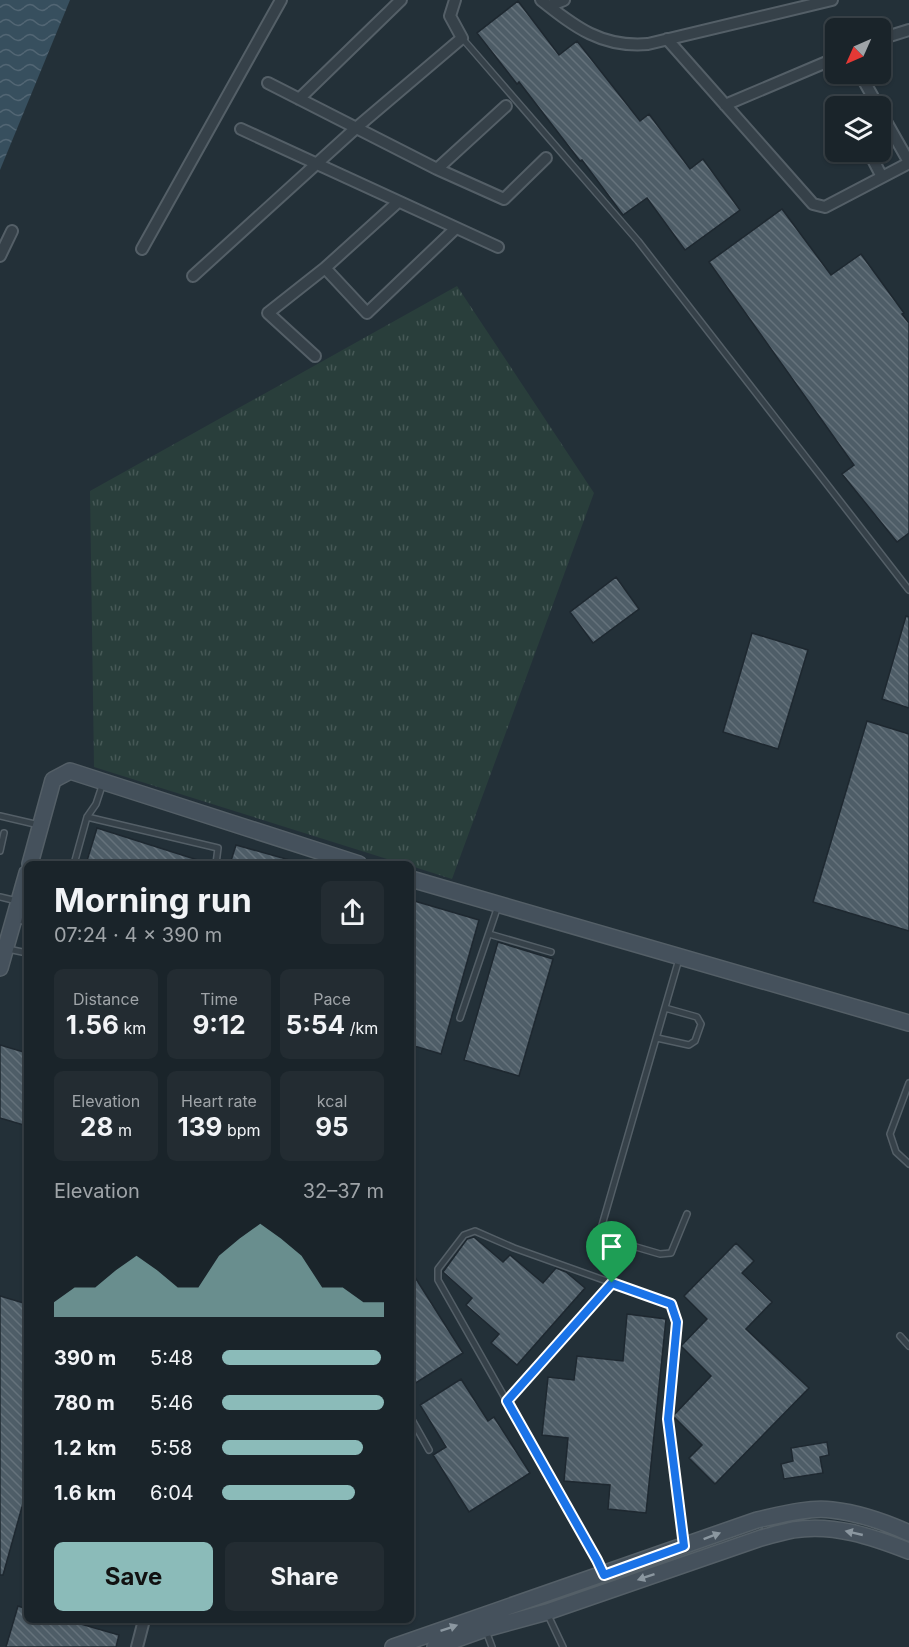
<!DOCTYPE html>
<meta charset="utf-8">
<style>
:root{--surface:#1a242a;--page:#232c32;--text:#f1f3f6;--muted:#9fa4a8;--line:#384147;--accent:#8bbbb9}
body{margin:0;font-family:Inter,sans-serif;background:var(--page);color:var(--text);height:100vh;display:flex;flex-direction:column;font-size:22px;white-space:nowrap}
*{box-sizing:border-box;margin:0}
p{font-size:20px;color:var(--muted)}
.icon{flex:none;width:33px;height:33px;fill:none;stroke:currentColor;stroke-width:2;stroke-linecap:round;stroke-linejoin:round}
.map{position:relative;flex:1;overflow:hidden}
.sheet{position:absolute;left:24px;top:861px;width:390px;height:762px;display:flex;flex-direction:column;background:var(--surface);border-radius:9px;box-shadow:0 2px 4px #0004,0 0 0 2px var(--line)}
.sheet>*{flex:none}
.needle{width:39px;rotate:225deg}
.fabs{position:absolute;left:825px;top:18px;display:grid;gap:12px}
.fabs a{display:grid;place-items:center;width:66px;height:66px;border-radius:9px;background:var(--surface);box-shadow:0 2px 4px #0004,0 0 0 2px var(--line);font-size:30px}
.pin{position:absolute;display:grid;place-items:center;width:51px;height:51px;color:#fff;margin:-62px -26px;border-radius:50% 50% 50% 0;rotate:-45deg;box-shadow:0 0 6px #0007}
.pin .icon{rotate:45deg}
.round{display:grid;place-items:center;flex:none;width:63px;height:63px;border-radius:9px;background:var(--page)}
.head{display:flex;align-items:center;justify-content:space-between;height:102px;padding:0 30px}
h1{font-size:33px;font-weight:700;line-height:45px}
.figures{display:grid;grid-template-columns:repeat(3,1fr);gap:9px;height:102px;padding:6px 30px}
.figures div{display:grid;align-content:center;border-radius:9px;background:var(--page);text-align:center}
.figures b{font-size:26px;font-weight:700}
.figures small{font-size:16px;font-weight:400}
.figures p{font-size:16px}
.chart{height:168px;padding:12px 30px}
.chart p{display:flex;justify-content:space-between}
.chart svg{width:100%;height:108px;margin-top:6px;fill:var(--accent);opacity:.7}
.primary-button{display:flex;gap:12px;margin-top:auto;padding:12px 30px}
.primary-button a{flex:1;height:69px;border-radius:9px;background:var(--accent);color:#111;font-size:24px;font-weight:700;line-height:69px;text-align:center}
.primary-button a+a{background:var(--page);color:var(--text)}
ul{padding:0 30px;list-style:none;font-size:20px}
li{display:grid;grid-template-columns:96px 72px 1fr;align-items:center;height:45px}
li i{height:15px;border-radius:8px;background:var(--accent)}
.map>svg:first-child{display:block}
.grass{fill:url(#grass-tufts)}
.water{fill:url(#water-waves)}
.building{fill:url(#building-back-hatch);stroke:#1e2830;stroke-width:1.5}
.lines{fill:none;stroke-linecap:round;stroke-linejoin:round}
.lane-casing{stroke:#545f67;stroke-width:8}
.street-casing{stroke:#545f67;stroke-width:14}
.secondary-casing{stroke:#545f67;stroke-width:18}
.lane{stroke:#364149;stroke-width:5}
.street{stroke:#364149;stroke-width:10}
.secondary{stroke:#45515c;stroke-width:15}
.oneway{fill:#8b97a0}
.route-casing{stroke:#fff;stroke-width:12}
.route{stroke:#1a73e8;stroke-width:8}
</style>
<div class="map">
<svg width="909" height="1647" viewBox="0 0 909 1647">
<defs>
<pattern id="grass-tufts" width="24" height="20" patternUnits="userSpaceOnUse" patternTransform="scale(1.5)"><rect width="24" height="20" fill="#293e3b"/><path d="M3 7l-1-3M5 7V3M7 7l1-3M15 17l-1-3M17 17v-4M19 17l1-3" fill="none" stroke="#465856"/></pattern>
<pattern id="water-waves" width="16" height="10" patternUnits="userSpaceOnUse" patternTransform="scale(1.5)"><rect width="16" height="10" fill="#374f5e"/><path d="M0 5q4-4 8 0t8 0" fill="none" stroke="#526674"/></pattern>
<pattern id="building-back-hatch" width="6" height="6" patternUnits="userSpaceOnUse" patternTransform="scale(1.5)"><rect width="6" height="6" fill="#4e5d67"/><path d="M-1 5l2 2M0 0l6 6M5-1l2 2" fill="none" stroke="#65727b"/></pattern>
</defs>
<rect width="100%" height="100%" fill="#233038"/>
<!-- grass -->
<path class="grass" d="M457,286l137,207 -142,386 -41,-13v-2h-8l-309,-97 -4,-276z"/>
<!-- water -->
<path class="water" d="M0,0h70l-70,170z"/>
<!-- building -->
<path class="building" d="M518,1l41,54 18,-14 63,80 9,-7 41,55 13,-10 37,51 -55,40 -38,-52 -24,17 -41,-55 -2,1 -61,-79 -2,2 -40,-51z
M782,209l49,66 30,-21 43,59 -2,1 7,9v210l-12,9 -55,-68 12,-9 -145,-203z
M616,577l23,32 -46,34 -23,-31z
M906,616l3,1v91l-27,-9z
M752,633l56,17 -30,99 -55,-17z
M867,721l42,13v197l-96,-29z
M97,828l107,34v2h-118z
M236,845l57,16 -1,3h-62z
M411,900l68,20 -38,134 -30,-9z
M498,942l55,17 -34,117 -55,-16z
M0,1045l27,8v73l-27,-8z
M474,1237l29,25 7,-7 33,28 13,-15 10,4 19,16 -68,77 -26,-22 8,-9 -33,-29 6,-7 -29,-26 24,-33z
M736,1243l18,18 -12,12 30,29 -26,27 63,59 -94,96 -26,-26 13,-13 -29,-29 38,-40 -30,-30 26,-27 -23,-23z
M411,1271l52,82 -52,33z
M0,1296l27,8v185l-24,86h-3z
M627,1314l39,5 -20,194 -38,-4 2,-24 -46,-4 4,-43 -26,-3 6,-58 26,3 3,-24 46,5z
M461,1379l27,42 6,-4 36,56 -61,39 -36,-57 13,-8 -26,-42z
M827,1442l2,13 -9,2 3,16 -39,6 -3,-15 12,-3 -2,-13z
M18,1606l9,3v11h40l52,15 -3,12h-110z"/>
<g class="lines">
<!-- lane casing -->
<g class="lane-casing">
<path id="lane" d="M462,38l176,203 271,349
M0,816l39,9
M87,817l131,31 -2,16
M0,851l4,-18
M74,864l13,-47 9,-13 7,-21
M0,897l17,4
M15,919l12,3
M489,934l62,18
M8,949l19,4
M679,959l-79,273 2,5 58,17 11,-1 16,-39
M460,1018l38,-112
M657,1038l32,7 6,-4 6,-17 -4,-7 -32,-9
M909,1083l-19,51 6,18 13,12
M900,1336l9,10
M507,1401l105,-118
M411,1418l18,32
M603,1573l-6,-13 -159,-280v-11l26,-34 11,-4 39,17 157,56 6,18 -9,97 16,125
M547,1613l16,34
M486,1631l6,16"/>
</g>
<!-- street casing -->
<g class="street-casing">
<path id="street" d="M541,0c34,27 61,48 107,44l184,-44
M549,6l15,-6
M667,39l146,165 12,3 84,-44
M880,39l29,-9
M860,74l18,32
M268,83l169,86 67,30 42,-41
M299,99l102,-99
M844,101l2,5
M725,105l111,-47
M880,111l29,51
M241,129l257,118
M869,152l13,25
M437,169l69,-63
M142,249l139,-249
M0,256l12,-25
M325,268l73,-66
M193,276l163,-148 106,-90 -12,-22 5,-16
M315,356l-47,-43 57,-45 42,45 88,-84
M137,1647l7,-27"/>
</g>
<!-- secondary casing -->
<g class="secondary-casing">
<path id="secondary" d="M30,864l23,-84 17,-9 289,93
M411,879l498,144
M0,968l27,-95
M393,1647l364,-127c23,-5 51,-13 75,-10 27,3 53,12 77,23
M435,1647l50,-18 62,-17 214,-74c11,-3 22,-6 32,-8 40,-7 80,7 116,21"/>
</g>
<!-- lane -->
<use href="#lane" class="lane"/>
<!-- street -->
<use href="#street" class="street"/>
<!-- secondary -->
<use href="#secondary" class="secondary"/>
</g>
<!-- one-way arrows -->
<defs><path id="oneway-solid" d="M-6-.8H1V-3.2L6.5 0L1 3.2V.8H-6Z" transform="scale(1.5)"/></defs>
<g class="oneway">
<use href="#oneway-solid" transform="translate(854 1533) rotate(-167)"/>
<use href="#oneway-solid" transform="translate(712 1536) rotate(-21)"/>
<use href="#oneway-solid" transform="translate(646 1577) rotate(161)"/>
<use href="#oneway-solid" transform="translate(449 1628) rotate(-19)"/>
</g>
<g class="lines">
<!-- route casing -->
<g class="route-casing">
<path id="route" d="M612,1283l59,21 6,18 -9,97 16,127 -80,29 -7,-15 -90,-159z"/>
</g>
<!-- route -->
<use href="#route" class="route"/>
</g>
</svg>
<div class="fabs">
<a><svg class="needle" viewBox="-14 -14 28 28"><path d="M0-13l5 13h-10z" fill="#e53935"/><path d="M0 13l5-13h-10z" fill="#9fa4a8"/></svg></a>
<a><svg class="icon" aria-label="layers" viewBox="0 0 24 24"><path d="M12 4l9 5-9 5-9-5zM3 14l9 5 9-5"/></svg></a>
</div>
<div class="pin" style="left:612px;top:1283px;background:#1e9e55"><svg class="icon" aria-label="arrive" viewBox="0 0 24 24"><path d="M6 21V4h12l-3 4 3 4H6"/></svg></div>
<section class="sheet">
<div class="head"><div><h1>Morning run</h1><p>07:24 · 4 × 390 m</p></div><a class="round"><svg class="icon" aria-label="share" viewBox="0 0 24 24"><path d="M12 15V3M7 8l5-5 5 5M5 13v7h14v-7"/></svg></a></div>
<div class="figures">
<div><p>Distance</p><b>1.56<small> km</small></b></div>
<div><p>Time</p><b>9:12</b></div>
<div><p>Pace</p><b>5:54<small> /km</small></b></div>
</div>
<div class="figures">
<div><p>Elevation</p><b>28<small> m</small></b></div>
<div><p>Heart rate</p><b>139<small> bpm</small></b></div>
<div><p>kcal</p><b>95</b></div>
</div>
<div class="chart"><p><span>Elevation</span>32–37 m</p>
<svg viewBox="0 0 160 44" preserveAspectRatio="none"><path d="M0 44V38L10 32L20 32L30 25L40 19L50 25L60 32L70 32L80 19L90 12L100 6L110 12L120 19L130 32L140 32L150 38L160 38V44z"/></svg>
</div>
<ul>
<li><b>390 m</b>5:48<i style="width:98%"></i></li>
<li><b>780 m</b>5:46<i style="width:100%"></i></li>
<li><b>1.2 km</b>5:58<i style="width:87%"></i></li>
<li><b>1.6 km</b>6:04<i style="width:82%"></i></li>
</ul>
<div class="primary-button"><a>Save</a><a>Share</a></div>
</section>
</div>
